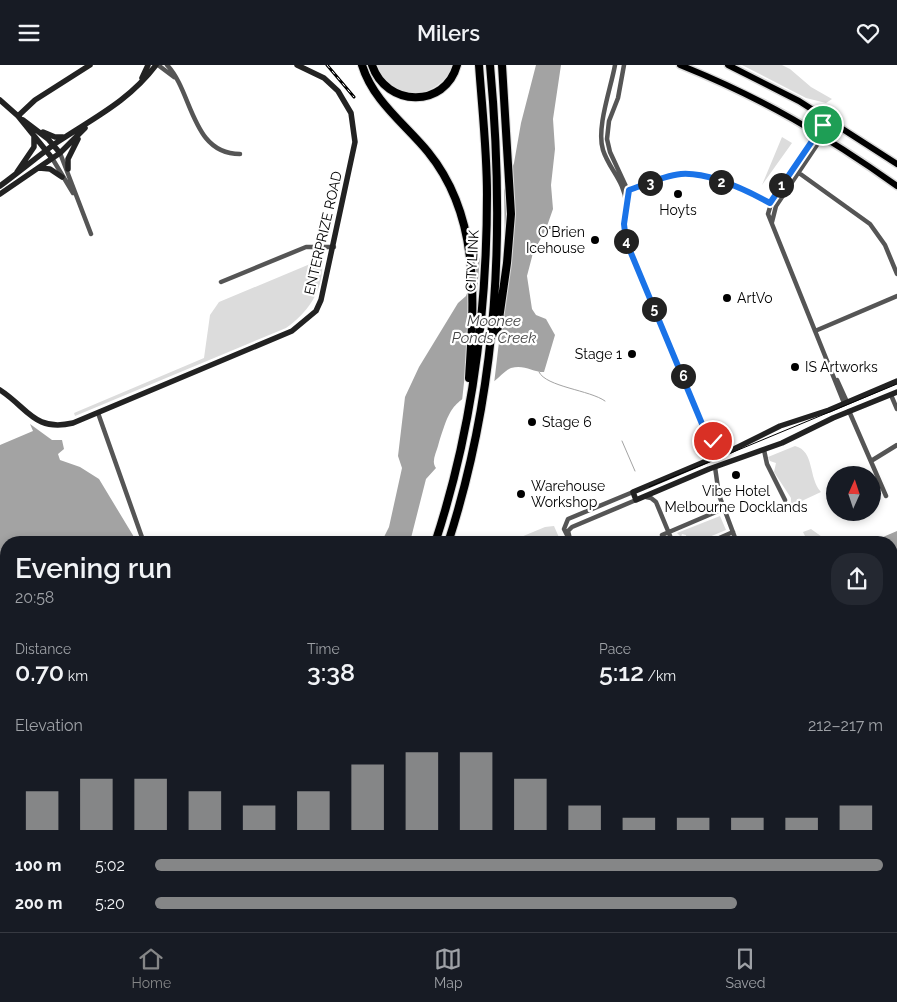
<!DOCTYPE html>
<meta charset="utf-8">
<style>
:root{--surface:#171b24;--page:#242831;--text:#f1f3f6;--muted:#9ea1a6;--line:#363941;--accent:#858687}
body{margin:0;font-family:Raleway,sans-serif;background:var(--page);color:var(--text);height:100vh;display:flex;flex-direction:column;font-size:19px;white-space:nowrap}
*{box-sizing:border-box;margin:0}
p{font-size:16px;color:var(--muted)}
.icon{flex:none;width:28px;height:28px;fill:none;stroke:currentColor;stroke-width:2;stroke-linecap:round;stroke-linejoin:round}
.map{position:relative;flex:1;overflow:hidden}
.details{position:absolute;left:0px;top:471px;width:898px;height:396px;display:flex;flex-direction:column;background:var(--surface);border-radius:20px 20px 0 0;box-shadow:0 2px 8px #0003}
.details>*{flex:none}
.needle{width:32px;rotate:3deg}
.controls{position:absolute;left:826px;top:401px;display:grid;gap:10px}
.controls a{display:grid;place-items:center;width:55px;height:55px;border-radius:50%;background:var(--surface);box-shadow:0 2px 8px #0003;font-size:25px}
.pin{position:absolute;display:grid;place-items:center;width:42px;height:42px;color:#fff;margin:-21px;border:2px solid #fff;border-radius:50%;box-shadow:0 1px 5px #0007}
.km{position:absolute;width:25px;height:25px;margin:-12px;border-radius:50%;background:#222;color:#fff;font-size:14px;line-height:25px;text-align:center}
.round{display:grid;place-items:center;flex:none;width:52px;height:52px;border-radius:20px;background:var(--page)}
.summary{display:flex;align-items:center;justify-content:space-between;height:85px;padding:0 15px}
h1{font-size:28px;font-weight:600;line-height:38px}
.figures{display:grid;grid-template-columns:repeat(3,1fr);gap:8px;height:85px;padding:5px 15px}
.figures div{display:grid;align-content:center}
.figures b{font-size:25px;font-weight:600}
.figures small{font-size:14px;font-weight:400}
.figures p{font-size:14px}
.chart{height:140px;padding:10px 15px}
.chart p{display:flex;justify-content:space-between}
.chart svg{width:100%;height:90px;margin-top:5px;stroke:var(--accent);stroke-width:6}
ul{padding:0 15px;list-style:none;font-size:16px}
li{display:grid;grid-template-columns:80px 60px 1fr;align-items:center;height:38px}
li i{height:12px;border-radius:6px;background:var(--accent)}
header{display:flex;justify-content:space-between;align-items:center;height:65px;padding:0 15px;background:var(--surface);font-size:22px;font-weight:600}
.tab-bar{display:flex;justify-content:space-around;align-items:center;height:70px;border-top:1px solid var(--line);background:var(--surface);font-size:14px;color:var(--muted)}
.tab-bar a{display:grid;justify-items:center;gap:2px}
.tab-bar .active{color:var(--accent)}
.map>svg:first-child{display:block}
.green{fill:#dcdcdc}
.water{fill:#a3a3a3}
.pier{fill:#fff}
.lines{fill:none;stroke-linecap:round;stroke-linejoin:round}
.stream{stroke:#a3a3a3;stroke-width:1}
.ferry{stroke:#444;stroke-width:1;stroke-dasharray:6 5;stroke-linecap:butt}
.primary-casing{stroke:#dbdbdb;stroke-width:9}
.highway-casing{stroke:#dbdbdb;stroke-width:10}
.street{stroke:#555;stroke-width:4.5}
.secondary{stroke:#222;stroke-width:5.5}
.primary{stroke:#000;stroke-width:6}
.highway{stroke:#000;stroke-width:8}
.tram{stroke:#000;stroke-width:1}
.rail-casing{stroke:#000;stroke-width:3}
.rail{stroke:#fff;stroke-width:1;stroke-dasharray:4;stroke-linecap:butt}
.route-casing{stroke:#fff;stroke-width:10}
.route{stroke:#1a73e8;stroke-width:6}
.poi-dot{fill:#000;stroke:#fff;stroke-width:2}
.labels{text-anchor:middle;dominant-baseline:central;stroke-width:4.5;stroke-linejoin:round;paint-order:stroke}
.poi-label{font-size:14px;fill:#000;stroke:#fff;text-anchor:start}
.street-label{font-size:14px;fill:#000;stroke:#fff}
.water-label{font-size:15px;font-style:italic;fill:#444;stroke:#fff}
</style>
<header><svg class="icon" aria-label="menu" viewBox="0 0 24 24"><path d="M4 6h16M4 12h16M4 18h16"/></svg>Milers<svg class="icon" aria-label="heart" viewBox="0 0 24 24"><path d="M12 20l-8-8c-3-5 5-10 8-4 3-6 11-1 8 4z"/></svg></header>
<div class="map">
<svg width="897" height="867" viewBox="0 0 897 867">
<rect width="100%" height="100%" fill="#fff"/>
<!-- green -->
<path class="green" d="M377,0h77c-16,35 -65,42 -77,0z
M742,0h40l8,4 21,18 21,12 -6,4 -20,-5z
M782,72l10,6 -30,42z
M322,194c3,29 -13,53 -36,69l-211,88 -1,-3 130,-55 6,-43 9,-13z
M795,381c20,5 13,32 26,46l-30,14v-8l-17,-26 2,-9 -6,-2 -2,-4z
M720,451l6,14 -29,12h-10l-1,-7 -4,-1 -1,3 -4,-4z
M554,461l7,16h-52l36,-15z
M811,464l14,10 -6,4 -12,-3 -4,-8z
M897,836v31h-30l-2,-6h26v-24z"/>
<!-- water -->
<path class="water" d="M536,0h25l-8,54 2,30 -4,36 2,24 -7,20 -13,24 -6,23 5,33 4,6 10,4 9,16 -11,37c-12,0 -20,-8 -33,-4 -7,3 -12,10 -18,14 -41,22 -41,19 -55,64 -2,7 -7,16 -2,22l-10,11 -16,63 -29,1 8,-16 13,-59 -4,-12 7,-59 14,-30 39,-64 8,-7 48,-133 7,-40z
M30,359l22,16h10l2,9 -6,5 2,6 20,7 19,12 35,58 -2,5 -126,1v79h-6v-177l33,-14z
M897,466v346l-6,1v-335h-22z
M6,637v160l-6,-1v-158z
M288,861h417l17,6h-408z"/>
<!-- pier -->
<path class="pier" d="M512,89l2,62 -20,168 -32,17 4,-37 3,-85 6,-19 1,45 5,-60 23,-63 1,69z"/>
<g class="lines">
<!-- stream -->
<path class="stream" d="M539,307c7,15 51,18 66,29
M622,376l13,30"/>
<!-- ferry -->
<path class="ferry" d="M891,680h6
M0,686h6
M891,686h6
M0,693l6,-1
M0,703l6,1
M0,718l6,1
M529,861l19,6
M555,861l18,6"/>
<!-- primary casing -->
<g class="primary-casing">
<path id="primary" d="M680,0c80,32 147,71 217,121
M728,0l71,36 98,63"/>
</g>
<!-- highway casing -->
<g class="highway-casing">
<path id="highway" d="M362,0c11,36 43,59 66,87 53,65 46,148 41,226
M372,0c14,42 73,44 85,0
M497,268l10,-70 4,-49 -9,-149
M435,478c37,-112 52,-231 52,-349 0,-43 -5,-86 -8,-129
M448,478c51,-158 57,-315 42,-478
M300,867l2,-6
M311,867l2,-6"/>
</g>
<!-- street -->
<path class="street" d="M158,0l16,12
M167,0c26,27 24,89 73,89
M615,0c-4,23 -19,63 -12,85 6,19 22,32 23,53
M624,0l-6,33 -9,23 -2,18 3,13 19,41 -5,31 2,17 79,190 8,27
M828,54l-55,78 -5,17 76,189
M60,88l31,81
M52,93l21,35
M799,108l71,51 15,21 12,29
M625,126c18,-6 37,-15 56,-17 27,-2 65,17 89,29
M772,157l4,-16 57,-85
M221,217l85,-35h28
M815,266l82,-35
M837,315l10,22
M891,330l6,14
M849,346l37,85
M98,348l46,130
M708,369l10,22
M764,385l3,14 18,36
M871,396l26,-16
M715,402l4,28 18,48
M646,432l5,1 5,4 17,41
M662,470l61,-26
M570,474l-2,-8 4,-4 64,-27
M571,478l-7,-14 4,-10 65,-27
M708,478l25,-11
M856,861l6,6
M781,867l2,-6"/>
<!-- secondary -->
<path class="secondary" d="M142,13l6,-13
M0,35l18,16 34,42
M18,51l17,-16 55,-35
M23,55l25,19 12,14
M43,67l12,5h8
M39,103l11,1 12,8
M68,104v-10l10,-20
M17,107l17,-25v-10
M0,121c19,-14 37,-29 56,-43 37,-25 72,-41 100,-78
M0,129l60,-41 25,-25
M897,316l-68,29 -49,16 -50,25 -97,41 3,8 73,-31 73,-26 51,-25 64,-26
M0,325c28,18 34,42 73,33l219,-92 24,-20 5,-11 34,-158 -4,-29 -13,-22 -14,-13 -27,-13
M0,861l32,6"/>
<!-- primary -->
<use href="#primary" class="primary"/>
<!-- highway -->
<use href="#highway" class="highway"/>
<!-- tram -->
<path class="tram" d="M649,422l248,-103"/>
<!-- rail casing -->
<g class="rail-casing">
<path id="rail" d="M327,0l27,32"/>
</g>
<!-- rail -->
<use href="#rail" class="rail"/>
</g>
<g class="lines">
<!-- route casing -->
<g class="route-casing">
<path id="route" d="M713,376l-8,-10 -79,-190 -2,-17 5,-34c17,-6 34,-14 52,-16 27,-2 65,16 89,29l53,-78"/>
</g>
<!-- route -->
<use href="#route" class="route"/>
</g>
<!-- markers -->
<g class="poi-dot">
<circle cx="678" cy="129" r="5"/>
<circle cx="595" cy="175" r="5"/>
<circle cx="727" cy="233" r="5"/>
<circle cx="632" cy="289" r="5"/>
<circle cx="795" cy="302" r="5"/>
<circle cx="532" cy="357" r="5"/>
<circle cx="736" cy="410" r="5"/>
<circle cx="521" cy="429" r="5"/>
</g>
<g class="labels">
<!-- poi labels -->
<g class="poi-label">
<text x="678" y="145" text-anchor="middle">Hoyts</text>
<text x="585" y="167" text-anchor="end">O'Brien<tspan x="585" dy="16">Icehouse</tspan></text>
<text x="737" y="233">ArtVo</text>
<text x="622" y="289" text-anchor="end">Stage 1</text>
<text x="805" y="302">IS Artworks</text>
<text x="542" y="357">Stage 6</text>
<text x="531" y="421">Warehouse<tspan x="531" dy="16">Workshop</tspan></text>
<text x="736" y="426" text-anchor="middle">Vibe Hotel<tspan x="736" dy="16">Melbourne Docklands</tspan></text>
</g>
<!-- street labels -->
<g class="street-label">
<text transform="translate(323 168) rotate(-77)">ENTERPRIZE ROAD</text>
<text transform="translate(472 196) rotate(-87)">CITYLINK</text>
</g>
<!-- water labels -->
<g class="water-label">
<text x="494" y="256">Moonee<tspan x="494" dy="17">Ponds Creek</tspan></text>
</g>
</g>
</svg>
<div class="controls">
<a><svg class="needle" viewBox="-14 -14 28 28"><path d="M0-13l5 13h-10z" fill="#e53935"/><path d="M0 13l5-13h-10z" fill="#9ea1a6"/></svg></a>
</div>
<div class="pin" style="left:823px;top:60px;background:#1e9e55"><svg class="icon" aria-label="arrive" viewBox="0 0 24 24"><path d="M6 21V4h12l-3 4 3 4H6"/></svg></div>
<div class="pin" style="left:713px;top:376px;background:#d93025"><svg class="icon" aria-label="check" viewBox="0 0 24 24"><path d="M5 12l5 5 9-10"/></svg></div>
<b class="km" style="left:781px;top:120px">1</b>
<b class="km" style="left:721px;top:117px">2</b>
<b class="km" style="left:650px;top:118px">3</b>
<b class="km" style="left:626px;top:176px">4</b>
<b class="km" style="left:654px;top:244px">5</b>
<b class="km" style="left:683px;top:311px">6</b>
<section class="details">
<div class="summary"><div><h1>Evening run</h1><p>20:58</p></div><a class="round"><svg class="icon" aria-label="share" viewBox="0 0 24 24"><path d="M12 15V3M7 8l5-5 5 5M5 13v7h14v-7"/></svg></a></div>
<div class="figures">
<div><p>Distance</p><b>0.70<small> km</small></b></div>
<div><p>Time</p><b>3:38</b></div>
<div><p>Pace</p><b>5:12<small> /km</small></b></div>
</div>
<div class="chart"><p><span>Elevation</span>212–217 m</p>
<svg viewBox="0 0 160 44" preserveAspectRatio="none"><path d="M5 44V25M15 44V19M25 44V19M35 44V25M45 44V32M55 44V25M65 44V12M75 44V6M85 44V6M95 44V19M105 44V32M115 44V38M125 44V38M135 44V38M145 44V38M155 44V32"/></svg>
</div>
<ul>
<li><b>100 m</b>5:02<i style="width:100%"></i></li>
<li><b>200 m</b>5:20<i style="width:80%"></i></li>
</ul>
</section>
</div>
<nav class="tab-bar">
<a class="active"><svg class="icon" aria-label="home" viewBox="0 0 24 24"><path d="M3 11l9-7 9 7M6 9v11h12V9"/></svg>Home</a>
<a><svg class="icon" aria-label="map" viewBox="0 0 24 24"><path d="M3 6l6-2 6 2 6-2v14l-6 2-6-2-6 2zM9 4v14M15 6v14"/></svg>Map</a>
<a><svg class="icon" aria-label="saved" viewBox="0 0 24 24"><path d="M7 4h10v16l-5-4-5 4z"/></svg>Saved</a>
</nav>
